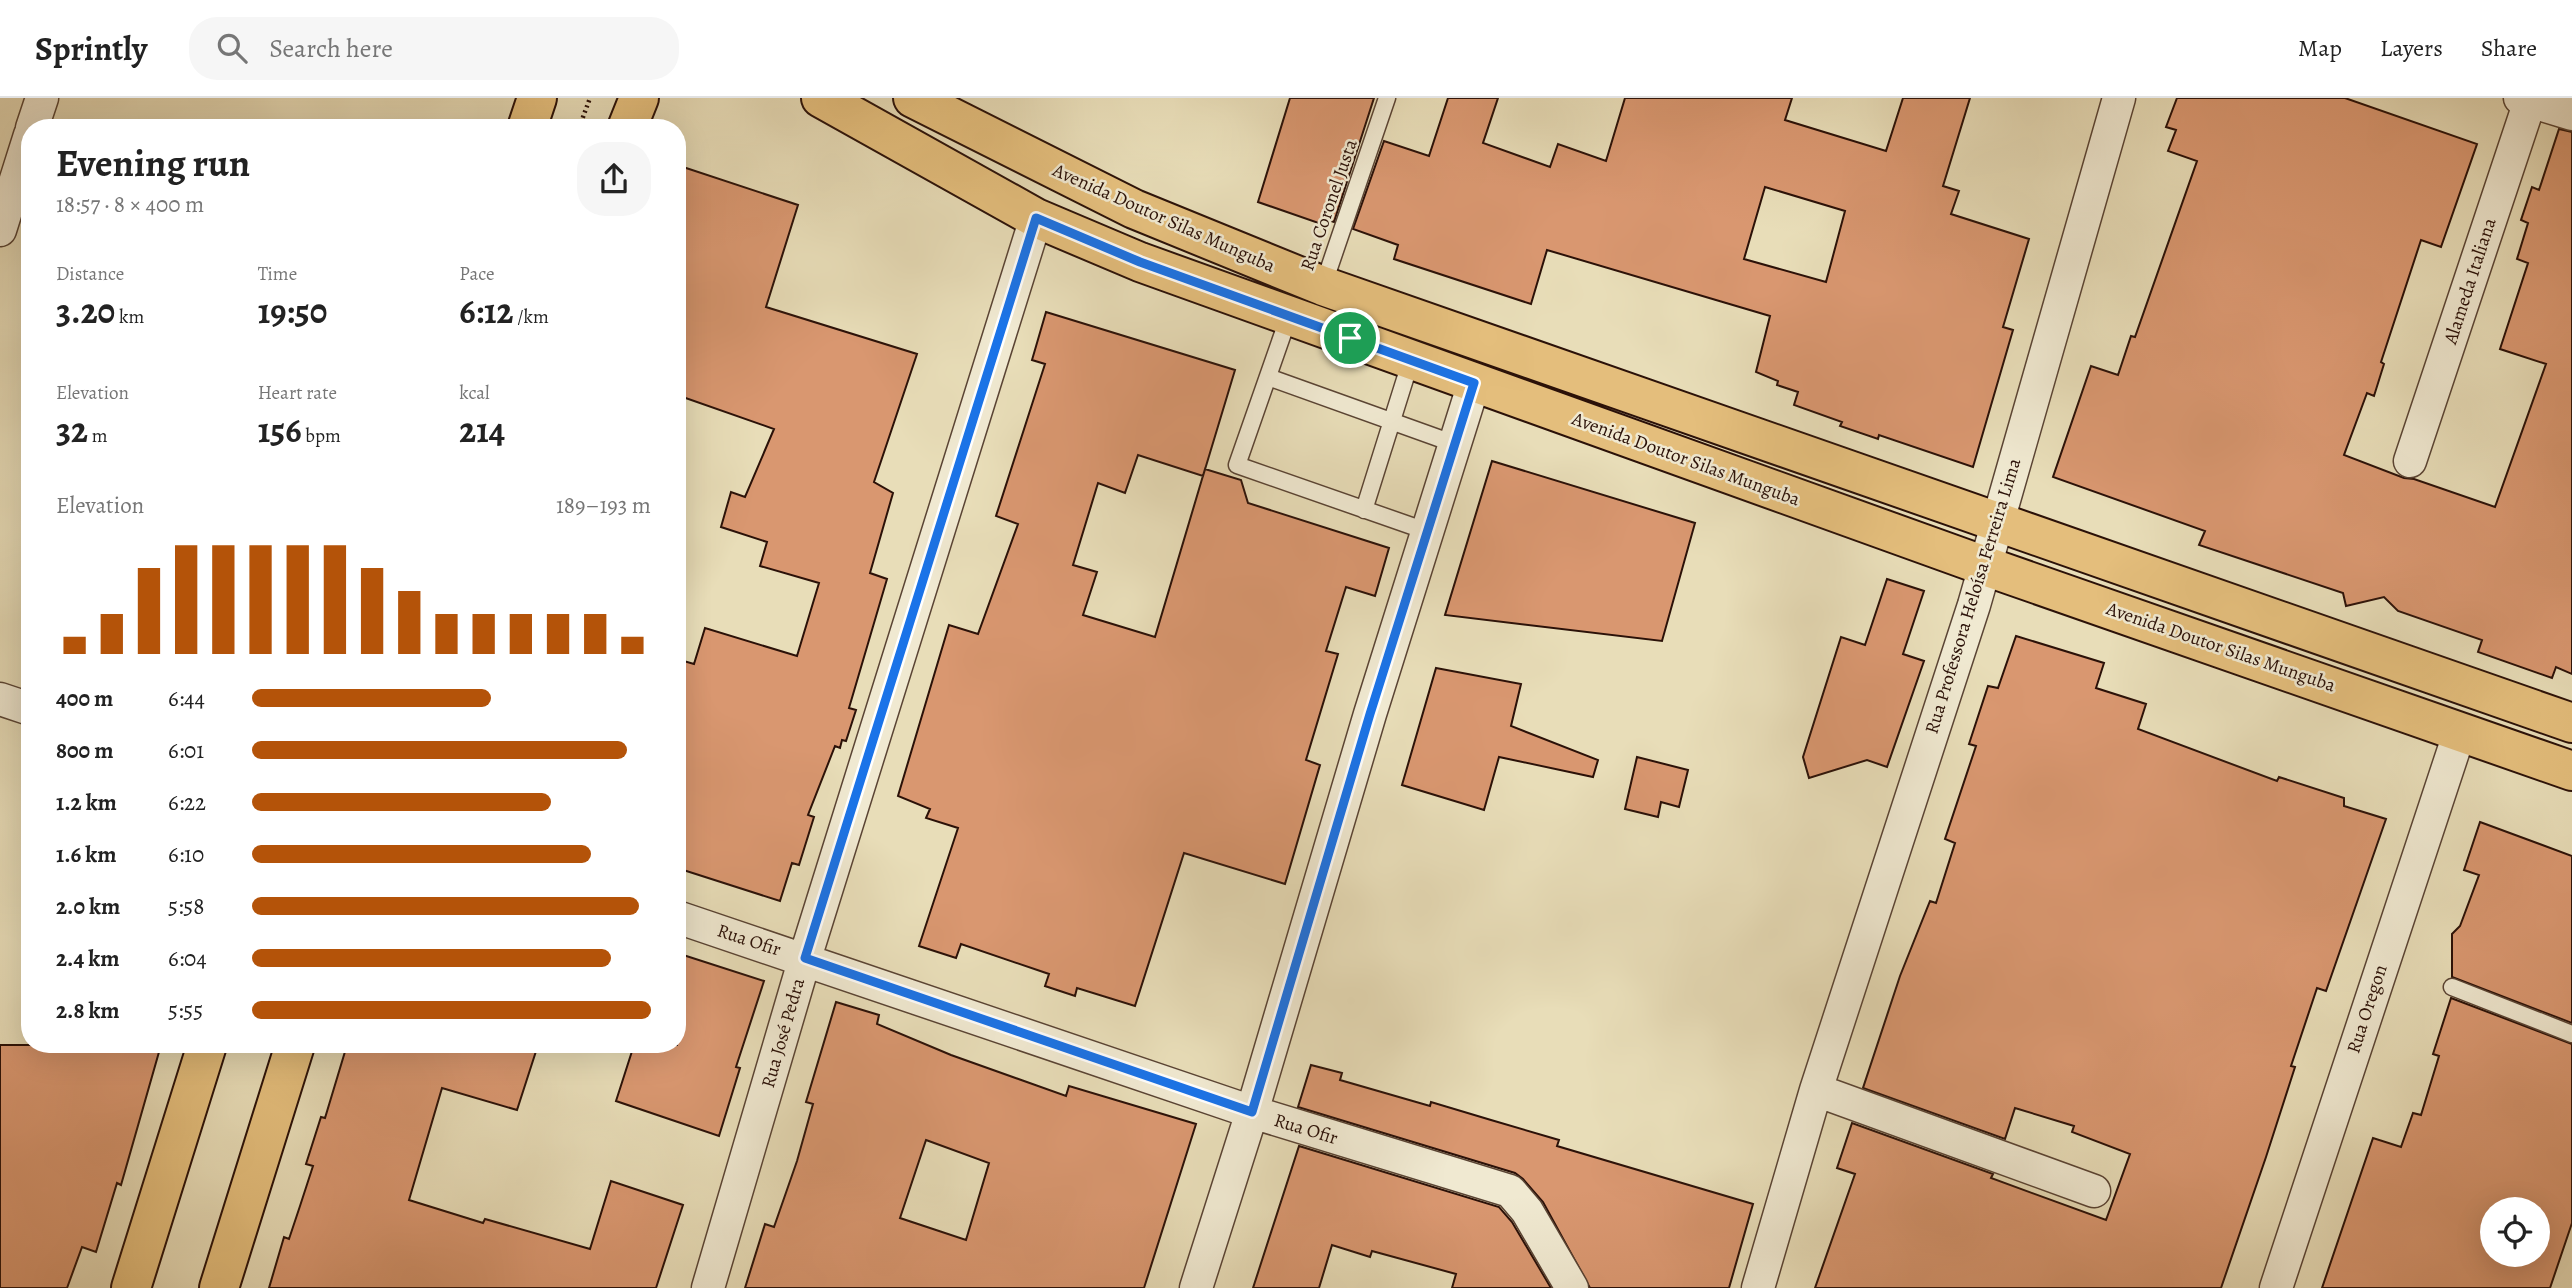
<!DOCTYPE html>
<meta charset="utf-8">
<style>
:root{--surface:#fff;--page:#f6f6f6;--text:#222;--muted:#767676;--line:#e0e0e0;--accent:#b45309}
body{margin:0;font-family:Alegreya,serif;background:var(--page);color:var(--text);height:100vh;display:flex;flex-direction:column;font-size:26px;white-space:nowrap}
*{box-sizing:border-box;margin:0}
p{font-size:23px;color:var(--muted)}
.icon{flex:none;width:38px;height:38px;fill:none;stroke:currentColor;stroke-width:2;stroke-linecap:round;stroke-linejoin:round}
.map{position:relative;flex:1;overflow:hidden}
.side{position:absolute;left:21px;top:21px;width:665px;height:934px;display:flex;flex-direction:column;background:var(--surface);border-radius:28px;box-shadow:0 7px 28px #0002}
.side>*{flex:none}
.controls{position:absolute;left:2480px;top:1099px;display:grid;gap:14px}
.controls a{display:grid;place-items:center;width:70px;height:70px;border-radius:50%;background:var(--surface);box-shadow:0 7px 28px #0002;font-size:35px}
.pin{position:absolute;display:grid;place-items:center;width:60px;height:60px;color:#fff;margin:-30px;border:4px solid #fff;border-radius:50%;box-shadow:0 2px 7px #0007}
.round{display:grid;place-items:center;flex:none;width:74px;height:74px;border-radius:28px;background:var(--page)}
.head{display:flex;align-items:center;justify-content:space-between;height:119px;padding:0 35px}
h1{font-size:38px;font-weight:700;line-height:52px}
.figures{display:grid;grid-template-columns:repeat(3,1fr);gap:10px;height:119px;padding:7px 35px}
.figures div{display:grid;align-content:center}
.figures b{font-size:35px;font-weight:700}
.figures small{font-size:19px;font-weight:400}
.figures p{font-size:19px}
.chart{height:196px;padding:14px 35px}
.chart p{display:flex;justify-content:space-between}
.chart svg{width:100%;height:126px;margin-top:7px;stroke:var(--accent);stroke-width:6}
ul{padding:0 35px;list-style:none;font-size:23px}
li{display:grid;grid-template-columns:112px 84px 1fr;align-items:center;height:52px}
li i{height:18px;border-radius:9px;background:var(--accent)}
header{display:flex;align-items:center;gap:42px;box-sizing:border-box;height:98px;padding:0 35px;background:var(--surface);border-bottom:2px solid var(--line)}
header strong{font-size:33px}
nav{display:flex;gap:38px;margin-inline-start:auto;font-size:24px}
.search{width:490px;height:63px;background:var(--page);display:flex;align-items:center;gap:18px;box-sizing:border-box;padding:0 24px;border-radius:28px;color:var(--muted);font-size:26px}
.map>svg:first-child{display:block}
.building{fill:#d99770;stroke:#2b1108;stroke-width:2;fill-rule:evenodd}
.lines{fill:none;stroke-linecap:round;stroke-linejoin:round}
.service-casing{stroke:#5a4434;stroke-width:19}
.minor-casing{stroke:#5a4434;stroke-width:35}
.primary-casing{stroke:#2b1108;stroke-width:42}
.path{stroke:#2b1108;stroke-width:4.5;stroke-dasharray:2 3.5;stroke-linecap:butt}
.service{stroke:#f0e9d1;stroke-width:16}
.minor{stroke:#f0e9d1;stroke-width:32}
.primary{stroke:#e4be7c;stroke-width:38}
.route-casing{stroke:#fff;stroke-width:14}
.route{stroke:#1a73e8;stroke-width:9}
.labels{text-anchor:middle;dominant-baseline:central;stroke-width:5;stroke-linejoin:round;paint-order:stroke}
.street-label{font-size:19px;fill:#2b1108;stroke:#f0e9d1}
</style>
<header>
<strong>Sprintly</strong>
<div class="search"><svg class="icon" aria-label="search" viewBox="0 0 24 24"><circle cx="10" cy="10" r="6"/><path d="M15 15l6 6"/></svg>Search here</div>
<nav><a>Map</a><a>Layers</a><a>Share</a></nav>
</header>
<div class="map">
<svg width="2572" height="1190" viewBox="0 0 2572 1190">
<rect width="100%" height="100%" fill="#e8ddb8"/>
<filter id="stains"><feTurbulence type="fractalNoise" baseFrequency=".00286" numOctaves="4"/><feColorMatrix values="0 0 0 0 .2 0 0 0 0 .09 0 0 0 0 .02 0 0 0 .5 -.17"/></filter>
<radialGradient id="worn" r=".72"><stop offset=".6" stop-color="#630" stop-opacity="0"/><stop offset="1" stop-color="#630" stop-opacity=".3"/></radialGradient>
<!-- building -->
<path class="building" d="M1290,0h84l-40,124 -6,-2 -1,6 -69,-24z
M1448,0h50l-15,45 67,24 8,-23 48,17 19,-63h167l-7,22 101,31 17,-53h67l-27,88 16,5 -8,23 78,25 -26,88 10,3 -40,137 -94,-32 -1,4 -38,-13 2,-4 -48,-17 4,-13 -21,-7 1,-4 -22,-9 14,-56 -223,-66 -16,54 -137,-45 4,-14 -45,-16 31,-88 45,15zM1765,89l80,24 -19,71 -82,-23z
M2177,0h168l132,46 -36,103 -20,-7 -40,122 3,2 -10,32 -7,-3 -23,62 60,23 10,1 81,28 51,-143 -46,-15 28,-86 -11,-4 11,-36 -7,-3 11,-33 7,3 20,-61 13,3v542l-16,-7 -4,11 -74,-26 4,-12 -84,-29 -14,-14 -38,9 -3,-13 -144,-48 6,-14 -152,-54 38,-111 27,9 13,-39 4,1 62,-176 -29,-10 8,-21 -10,-3z
M677,67l121,40 -32,102 151,47 -43,128 19,11 -23,80 17,6 -38,129 7,2 -10,31 -4,-1 -2,8 -5,-2 -27,69 6,2 -15,48 -7,-2 -12,38 -103,-33v-209l17,5 11,-36 92,28 22,-73 -59,-17 7,-24 -46,-15 10,-35 14,5 29,-68 -97,-34z
M1046,214l189,58 -32,106 -65,-21 -13,38 -27,-10 -25,82 24,7 -14,43 72,22 50,-168 36,11 7,23 141,45 -14,48 -29,-9 -20,64 12,3 -32,106 14,5 -35,119 -101,-31 -49,153 -58,-18 -2,8 -30,-10 4,-12 -88,-30 -5,14 -37,-12 39,-118 -32,-10 4,-9 -32,-13 51,-171 29,9 40,-110 -22,-8 49,-152 -13,-4z
M1492,363l203,62 -33,118 -217,-26z
M1887,481l37,12 -21,63 21,7 -37,106 -20,-7 -58,18 -6,-21 38,-120 24,8z
M2016,538l88,27 -8,25 50,16 -8,25 139,52 2,-4 65,21v8l42,13 -60,172 -9,-3 -26,78 4,1 -29,90 -45,131h-406l40,-114 -18,-6 15,-45 141,51 -2,4 115,42 24,-66 -58,-22 2,-6 -59,-18 -10,31 -142,-51 37,-112 30,-75 6,2 19,-60 -10,-4 31,-93 -7,-2 19,-58 10,2z
M1436,570l85,16 -10,42 87,34 -5,17 -94,-20 -15,53 -82,-25z
M1637,659l51,13 -9,37 -18,-5 -3,15 -33,-8z
M2480,724l92,34v167l-120,-46v-43l8,-8 19,-51 -15,-5z
M677,855l87,28 -28,86 4,1 -21,68 -103,-35 18,-56h43z
M2451,900l121,46v179l-22,65h-228l51,-150 28,9 12,-34 8,2 18,-59 -6,-2zM2492,1111h46v46h-46z
M836,904l43,13 -2,9 74,31 115,41 3,-10 127,38 -52,164h-399l20,-64 9,3 23,-66 16,-57 -7,-2zM926,1042l63,23 -23,77 -66,-22z
M0,947h161l-40,140 -4,-2 -21,69 -14,-5 -15,41h-67z
M347,947h191l-21,65 -75,-22 -33,112 74,23 2,-4 105,30 21,-68 72,24 -27,83h-387l15,-51 5,2 11,-33 13,-40 -7,-2 15,-47 4,1z
M1311,967l31,8 -2,7 90,26 1,-4 60,18 68,20 -2,6 196,58 -24,84h-139l-47,-86 -20,-23 -8,-6 -217,-66z
M1299,1048l200,61 13,15 39,66h-99l4,-14 -84,-23 -2,6 -38,-12 -13,43h-66z"/>
<g class="lines">
<!-- service casing -->
<g class="service-casing">
<path id="service" d="M1323,188l64,-188
M1289,218l-52,149 192,67
M1268,279l187,67
M1364,412l47,-150
M2452,889l120,47"/>
</g>
<!-- minor casing -->
<g class="minor-casing">
<path id="minor" d="M2520,0l52,16
M32,30l10,-30
M0,132l30,-95
M2410,363l120,-360
M0,601l30,10
M677,819l575,195 258,79 17,20 45,77
M1816,992l278,101
M708,1190l97,-330 231,-740
M1196,1190l56,-176 118,-398 104,-331
M1758,1190l58,-198 158,-485 145,-507
M2276,1190l184,-557"/>
</g>
<!-- primary casing -->
<g class="primary-casing">
<path id="primary" d="M821,0l215,120 104,44 845,304 587,205
M913,0l221,111 189,77 1249,437
M527,30l10,-30
M627,30l12,-30
M131,1190l76,-243
M219,1190l76,-243"/>
</g>
<!-- path -->
<path class="path" d="M579,30l11,-30"/>
<!-- service -->
<use href="#service" class="service"/>
<!-- minor -->
<use href="#minor" class="minor"/>
<!-- primary -->
<use href="#primary" class="primary"/>
</g>
<g class="lines">
<!-- route casing -->
<g class="route-casing">
<path id="route" d="M1036,120l104,44 334,121 -104,331 -118,398 -447,-154z"/>
</g>
<!-- route -->
<use href="#route" class="route"/>
</g>
<g class="labels">
<!-- street labels -->
<g class="street-label">
<text transform="translate(1329 107) rotate(-71)">Rua Coronel Justa</text>
<text transform="translate(1164 120) rotate(24)">Avenida Doutor Silas Munguba</text>
<text transform="translate(2470 183) rotate(-72)">Alameda Italiana</text>
<text transform="translate(1686 361) rotate(20)">Avenida Doutor Silas Munguba</text>
<text transform="translate(1973 498) rotate(-73)">Rua Professora Heloísa Ferreira Lima</text>
<text transform="translate(2221 549) rotate(19)">Avenida Doutor Silas Munguba</text>
<text transform="translate(749 842) rotate(18)">Rua Ofir</text>
<text transform="translate(2367 911) rotate(-72)">Rua Oregon</text>
<text transform="translate(783 935) rotate(-74)">Rua José Pedra</text>
<text transform="translate(1306 1031) rotate(17)">Rua Ofir</text>
</g>
</g>
<rect width="100%" height="100%" filter="url(#stains)"/>
<rect width="100%" height="100%" fill="url(#worn)"/>
</svg>
<div class="controls">
<a><svg class="icon" aria-label="locate" viewBox="0 0 24 24"><circle cx="12" cy="12" r="6"/><path d="M12 2v4M12 18v4M2 12h4M18 12h4"/></svg></a>
</div>
<div class="pin" style="left:1350px;top:240px;background:#1e9e55"><svg class="icon" aria-label="arrive" viewBox="0 0 24 24"><path d="M6 21V4h12l-3 4 3 4H6"/></svg></div>
<section class="side">
<div class="head"><div><h1>Evening run</h1><p>18:57 · 8 × 400 m</p></div><a class="round"><svg class="icon" aria-label="share" viewBox="0 0 24 24"><path d="M12 15V3M7 8l5-5 5 5M5 13v7h14v-7"/></svg></a></div>
<div class="figures">
<div><p>Distance</p><b>3.20<small> km</small></b></div>
<div><p>Time</p><b>19:50</b></div>
<div><p>Pace</p><b>6:12<small> /km</small></b></div>
</div>
<div class="figures">
<div><p>Elevation</p><b>32<small> m</small></b></div>
<div><p>Heart rate</p><b>156<small> bpm</small></b></div>
<div><p>kcal</p><b>214</b></div>
</div>
<div class="chart"><p><span>Elevation</span>189–193 m</p>
<svg viewBox="0 0 160 44" preserveAspectRatio="none"><path d="M5 44V38M15 44V30M25 44V14M35 44V6M45 44V6M55 44V6M65 44V6M75 44V6M85 44V14M95 44V22M105 44V30M115 44V30M125 44V30M135 44V30M145 44V30M155 44V38"/></svg>
</div>
<ul>
<li><b>400 m</b>6:44<i style="width:60%"></i></li>
<li><b>800 m</b>6:01<i style="width:94%"></i></li>
<li><b>1.2 km</b>6:22<i style="width:75%"></i></li>
<li><b>1.6 km</b>6:10<i style="width:85%"></i></li>
<li><b>2.0 km</b>5:58<i style="width:97%"></i></li>
<li><b>2.4 km</b>6:04<i style="width:90%"></i></li>
<li><b>2.8 km</b>5:55<i style="width:100%"></i></li>
</ul>
</section>
</div>
